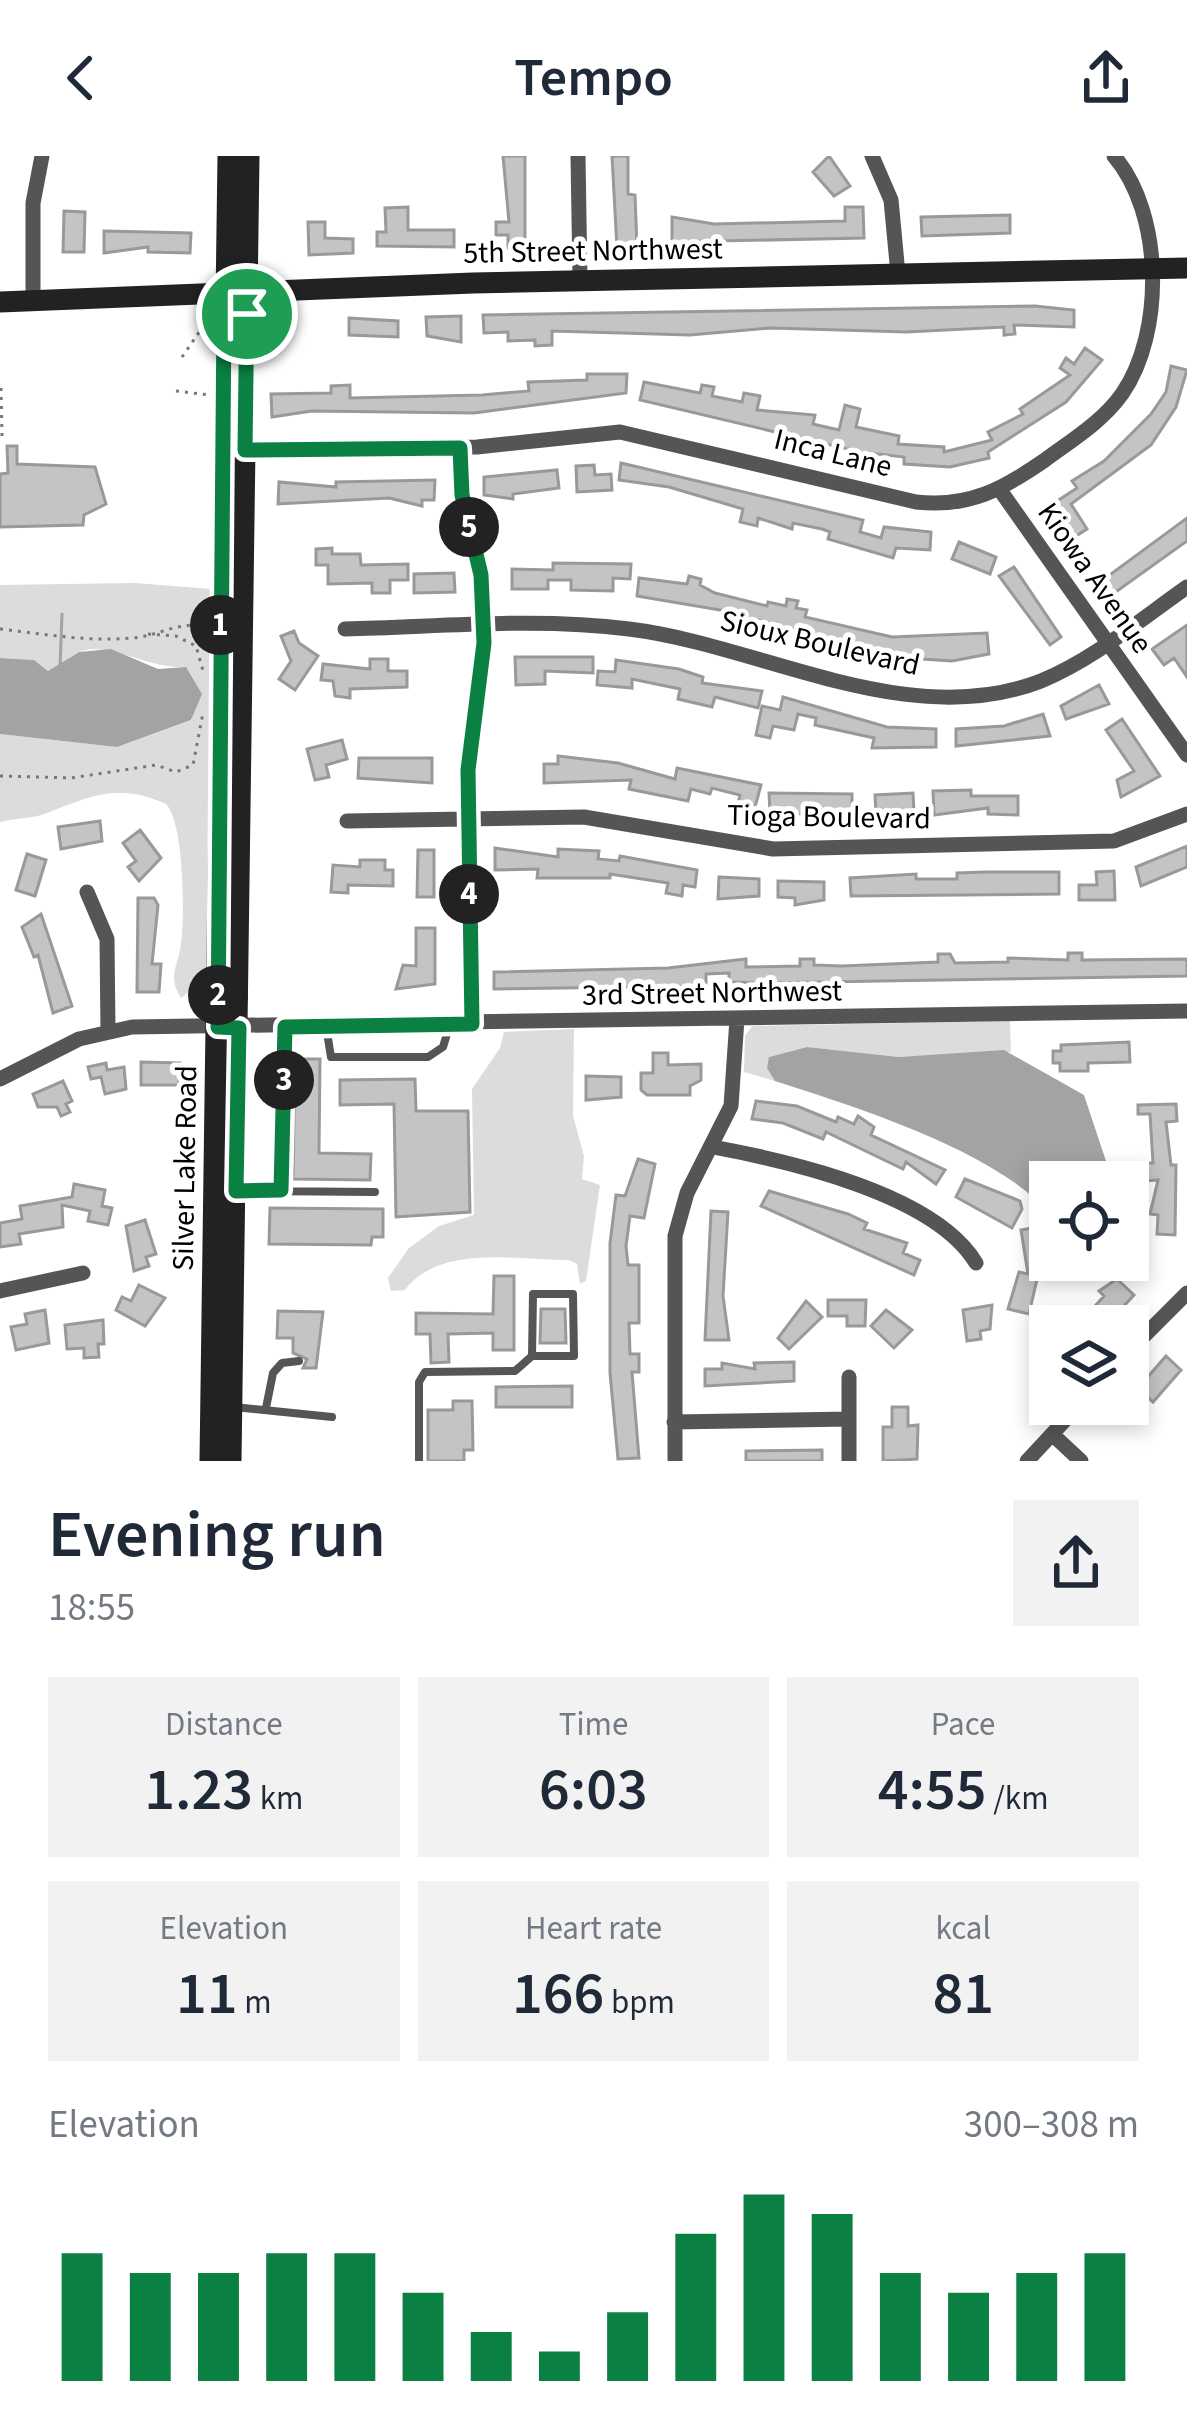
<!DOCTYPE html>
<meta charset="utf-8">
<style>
:root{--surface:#fff;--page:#f2f2f3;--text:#1f2937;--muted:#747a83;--accent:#0b8043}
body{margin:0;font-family:"Source Sans 3",sans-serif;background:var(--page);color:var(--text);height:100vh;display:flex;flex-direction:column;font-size:45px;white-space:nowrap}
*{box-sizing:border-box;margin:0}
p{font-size:39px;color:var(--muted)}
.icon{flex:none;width:66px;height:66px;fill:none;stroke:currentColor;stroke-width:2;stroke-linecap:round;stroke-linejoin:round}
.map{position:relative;height:1305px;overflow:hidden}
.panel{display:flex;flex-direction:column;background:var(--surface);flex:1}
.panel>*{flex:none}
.fabs{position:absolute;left:1029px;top:1005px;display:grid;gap:24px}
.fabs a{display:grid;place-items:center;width:120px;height:120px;border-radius:0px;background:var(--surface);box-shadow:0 6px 18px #0003;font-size:60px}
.pin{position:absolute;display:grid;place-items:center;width:102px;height:102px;color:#fff;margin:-51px;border:6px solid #fff;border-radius:50%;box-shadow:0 3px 12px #0007}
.km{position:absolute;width:60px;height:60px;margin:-30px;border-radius:50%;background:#222;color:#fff;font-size:33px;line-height:60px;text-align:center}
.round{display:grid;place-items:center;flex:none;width:126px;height:126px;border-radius:0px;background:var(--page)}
.summary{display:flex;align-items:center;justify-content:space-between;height:204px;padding:0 48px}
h1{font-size:66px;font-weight:600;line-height:90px}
.stats{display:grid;grid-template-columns:repeat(3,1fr);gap:18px;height:204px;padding:12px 48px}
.stats div{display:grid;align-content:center;border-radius:0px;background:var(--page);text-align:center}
.stats b{font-size:60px;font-weight:600}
.stats small{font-size:33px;font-weight:400}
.stats p{font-size:33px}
.chart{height:336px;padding:24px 48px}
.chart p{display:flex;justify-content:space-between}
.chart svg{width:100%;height:216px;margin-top:12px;stroke:var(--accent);stroke-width:6}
header{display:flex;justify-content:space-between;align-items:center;height:156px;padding:0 48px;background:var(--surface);font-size:54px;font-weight:600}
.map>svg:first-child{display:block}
.green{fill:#dcdcdc}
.water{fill:#a3a3a3}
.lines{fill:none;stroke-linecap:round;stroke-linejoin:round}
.stream{stroke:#a3a3a3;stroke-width:3}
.building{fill:#c4c4c4;stroke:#999;stroke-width:3}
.path{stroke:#777;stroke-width:3;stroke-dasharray:3 6;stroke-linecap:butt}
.lane{stroke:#555;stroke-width:8}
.street{stroke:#555;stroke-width:15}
.secondary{stroke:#222;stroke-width:21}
.route-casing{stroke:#fff;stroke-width:24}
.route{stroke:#0b8043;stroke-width:15}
.labels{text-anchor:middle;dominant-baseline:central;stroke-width:10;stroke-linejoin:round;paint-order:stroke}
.street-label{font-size:30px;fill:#000;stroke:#fff}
</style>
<header><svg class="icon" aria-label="back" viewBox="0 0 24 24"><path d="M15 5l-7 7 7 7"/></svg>Tempo<svg class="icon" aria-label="share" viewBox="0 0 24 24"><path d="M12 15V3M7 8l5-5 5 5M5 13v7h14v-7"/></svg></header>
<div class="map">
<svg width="1187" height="1305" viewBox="0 0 1187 1305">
<rect width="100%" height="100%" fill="#fff"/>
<!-- green -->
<path class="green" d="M134,427l78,6 -4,388 -27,21c-14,-22 -3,-31 0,-54 4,-27 3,-122 -15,-140 -48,-22 -75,-8 -119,9 -15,6 -32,5 -47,9v-88l117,13 75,-27 -6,-53c-37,2 -76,-25 -104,-16 -13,4 -21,16 -34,20l-14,-11 -34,-2v-73z
M1010,865l1,31 -112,5 -92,-10 -38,10 6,24 -31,-9 1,-36 7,-10z
M574,873l-1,87 11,40 -2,23 18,6 -14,96 -6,3 -3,-20 -8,-4c-52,0 -130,-16 -164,30l-14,1 -3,-13 21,-30 30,-22 35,-11 -2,-126 28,-41 4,-16z"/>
<!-- water -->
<path class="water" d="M111,493l47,20 28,-2 16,27 -11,26 -74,27 -117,-13v-76l34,2 14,11 31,-19z
M807,891l92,10 105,-7 80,45 29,87h-63v32c-55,-64 -195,-107 -275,-133l-8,-13 2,-11z"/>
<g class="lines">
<!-- stream -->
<path class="stream" d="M60,511l2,-53"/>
</g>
<!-- building -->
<path class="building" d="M503,0h22v92h-17v-13h-12v-13h13z
M612,0h16v38l7,1 2,53 -20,1z
M829,0l21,30 -16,10 -21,-24z
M408,51v23h46v17l-77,-1v-14h9l-1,-24z
M845,51h18l1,31 -192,4v-25l42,7 131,-3z
M64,55l21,1 -1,40h-21z
M1010,59v18l-88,3 -1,-19z
M308,66h17v16l28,1v14l-44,2z
M104,75l87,2 -1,20 -42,-1v-5l-44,6z
M1035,150l39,4v17l-60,-2 1,9 -11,1v-8l-97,5 -136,-4 -81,7 -138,-4v14l-17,1v-6l-27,1v-9l-24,1 -1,-18z
M461,160v26l-34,-6 -1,-19z
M349,162l49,3v16l-49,-2z
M1085,192l17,12 -36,42 -78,50 1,6 -39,9 -46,-3v-7l-44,-5 -220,-52 4,-18 56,11 2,-8 12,2 -2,9 30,6 2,-9 16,3 -3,14 58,5 -2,9 26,6 6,-25 15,4 -4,18 43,9 -1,8 46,3v5l48,-12 -4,-8 35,-18 -3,-5 50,-34 -10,-7 6,-10 8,6z
M1171,210l16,4 -11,37 -25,38 -80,59 16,25 -14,9 -22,-33 26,-17 -5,-7 32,-20 47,-47 15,-22z
M587,218h40l-1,19 -152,20 -162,-2 -40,6 -1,-23 60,-1v-7l19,-1v13l132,-3 47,-4 -1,-9 59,-2z
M7,290h10v18l78,3 11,37 -22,11 -1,10 -83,2v-53l8,-1z
M621,307l242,57 -3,12 21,6 3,-11 47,5 -1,18 -34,-2 -3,10 -65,-19 2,-7 -8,-3 -29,-6 -1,6 -34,-11 -1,8 -17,-4 3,-13 -74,-22 -50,-7z
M594,309l1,10 16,-1 1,16 -35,2 -1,-26z
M557,314l2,18 -46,6v5l-29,-4v-18z
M435,324l-1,20h-12v6l-33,-8 -111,6 1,-22 57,5v-5z
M1187,362v23l-81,58 -10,-14z
M959,386l37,15 -6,17 -38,-15z
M332,392v6h28l1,11 47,-1v16h-18v13h-18v-10l-44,1v-19h-12v-16z
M553,407l78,1 -1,15 -17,-1v13l-42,-1v-10h-23v9h-36v-20l41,1z
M1014,411l47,70 -11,8 -51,-69z
M454,417l1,19 -41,1v-19z
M689,420l12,3 -1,6 15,8 52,13 1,-4 18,4 1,-7 11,2 -2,7 11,2 -2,7 87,20 95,-4 2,21 -37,7 -46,-3 -186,-48 -83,-14 2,-18 48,6z
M1187,469v52l-13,-19 -10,7 -12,-16z
M294,475l5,12 19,13 -23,34 -16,-11 12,-18 -10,-25z
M515,501h78v16l-48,-2v13l-29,1z
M370,503h18v12h19v16l-57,2v9l-15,-2 -2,-15 -12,-1 2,-16 47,5z
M616,504l63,9 24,8 -1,6 60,8 -4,17 -43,-11 -3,10 -34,-8 2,-10 -48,-10v9l-35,-3 1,-14 17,1z
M1099,529l10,19 -43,15 -5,-13z
M783,541l104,30 49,2v18l-64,1 2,-10 -59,-13 1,-7 -18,-4 -4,16 -21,-4 -3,12 -14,-3 6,-29 18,4z
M1043,558l7,22 -94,10v-17l48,-3z
M1122,563l38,57 -39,21 -4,-17 17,-9 -28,-41z
M342,584l5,19 -21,6 3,12 -14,3 -8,-31z
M558,600l60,7 57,16 2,-11 84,17 -7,26 -17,-4 3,-12 -28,-7 -2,6 -19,-5 -3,12 -59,-12 2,-9 -87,3v-19h14z
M359,602h73v25l-74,-5z
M971,634v6h47v19l-30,-1v-6l-54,7 -1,-24z
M769,637l83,1v20h-82z
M913,637l1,19 -38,1 -1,-18z
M100,665l2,20 -41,8 -3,-22z
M140,674l21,28 -22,23 -11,-14 8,-6 -13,-18z
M1187,690v21l-46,19 -5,-19z
M495,692l63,9v-8l41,2 -1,8 21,2 1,-5 77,14 -2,17 -12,-2 -1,11 -16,-3 2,-10 -58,-9v4h-73l1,-9 -43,1z
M418,694h16v47h-17z
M27,698l19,6 -11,36 -19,-6z
M360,704h25v10h8v16l-45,-1v8l-17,-1 2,-27 27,2z
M1114,715l1,29h-36v-15h18l-1,-13z
M987,716h72v22l-208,2 -1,-18 66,-4v5h41v-6z
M719,721l40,2v17l-41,3z
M778,725l46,1v18l-29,5v-7l-17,-1z
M138,742h16l4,7 -6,59h9l-2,28h-22z
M41,758l31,92 -19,7 -15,-58 -4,2 -12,-30z
M416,772h19v56l-39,5 7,-24 13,1z
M1068,797h14v7l105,-1v17l-427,7 -31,-1v-9l-23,1v12l-212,3v-17l174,-4 78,-9v8l54,-1v-7h14v6l28,1 96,-4v-8h12l5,9 53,-1v-4l60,2z
M1129,886l1,20 -42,1v8h-28v-8h-7v-12h8v-6z
M653,897h15v12l33,-1v16l-11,6v9h-43l-6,-5v-17h12z
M295,903h25l-1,94 52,1 -1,26 -77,-1z
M141,906l39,1 -1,22h-38z
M106,907l1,7 17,-3 2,22 -21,5 -4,-17 -10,2 -3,-12z
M586,920l35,1v20l-35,3z
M415,923l1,32h52l2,101 -74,5 -2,-113 -54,1v-25z
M63,925l9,20 -6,3 4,8 -9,4 -4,-9h-19l-5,-13z
M756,945l41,5 39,16 2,-5 16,7 4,-8 16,11 -3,8 74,35 -9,14 -30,-22 -3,7 -77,-37 -3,7 -40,-16 -31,-4z
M1176,948l1,17 -11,1 5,43h5l-1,70 -18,-1 1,-19 -8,-1 8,-34 -13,1v-18h8l-3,-49h-12v-9z
M638,1003l17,5 -11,54 -14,-2 -4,30 2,19h11v58h-10l1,31h9v18h-7l7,86 -21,1 -8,-86v-130l6,-48 9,1z
M965,1023l55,22 2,8 -10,19 -56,-31z
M74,1028l31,6 -3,16 10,2 -4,17 -20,-4 2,-10 -28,-6 1,22 -44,7 2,10 -21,3v-24l22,-4 -2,-13 52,-9z
M769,1035l79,23 19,9 -3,6 43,14 -4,10 17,7 -6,15 -153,-69z
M270,1052l113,1v28h-11l-1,8 -102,-1z
M711,1055l17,1 -5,84 6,44h-24z
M145,1064l11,34 -10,3 3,9 -15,5 -8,-45z
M1038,1071l7,38 -5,1 -11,48 -21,-5 11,-37 9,2 -7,-44z
M494,1120h20v74h-21v-17l-45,1 1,28 -18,1 -1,-29h-14v-21l77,1z
M1117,1123l17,16 -22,24 -9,-8 -10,11 4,4h-32l14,-16 7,6 18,-20 -5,-5z
M139,1129l26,13 -20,28 -29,-16 6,-13 9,4z
M828,1144h38l-1,26h-18v-10h-19z
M806,1145l16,16 -33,32 -11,-11z
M992,1149l-2,24 -10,2 1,8 -14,2 -4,-31z
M541,1153h24l1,34h-26z
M45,1154l4,33 -33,7 -5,-23 16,-3 -2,-10z
M886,1154l26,20 -18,18 -23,-22z
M278,1155l45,1 -7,56h-13l4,-9 -14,-6v-15h-16z
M103,1164l1,24h-6l1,13 -15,1v-10l-17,1 -2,-24z
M1166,1200l15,14 -28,32 -15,-14z
M794,1206v19l-89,5v-17h17v-6l33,6 -1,-6z
M572,1230v21h-76v-20z
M453,1245h19l1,49h-9v11h-36v-51h25z
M892,1251h16v19l10,-1 -1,34 -34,2v-34h9z
M822,1294v11h-76v-10z"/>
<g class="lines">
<!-- path -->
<path class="path" d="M182,201l29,-42
M1,232l1,48
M176,235l33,4
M0,473c44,5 87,13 132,9 27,-2 37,-14 72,-13
M148,478l28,2 20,10 8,28
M0,620l71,2 85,-13 20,7 17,-7 10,-52"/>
<!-- lane -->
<path class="lane" d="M326,870l5,31h97l15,-10 7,-23
M281,1034l4,-163
M238,1035l137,1
M234,1251l98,10
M266,1252l7,-35 9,-10 17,-2
M419,1305v-79l6,-10 90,-1 17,-15 1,-62h40l1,62h-42"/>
<!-- street -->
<path class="street" d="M578,0l2,124
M872,0l19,44 7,74
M33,145v-98l9,-47
M460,292l2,47 19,80 3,68 -17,158 5,223
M245,294l232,-3 143,-15 296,70c53,6 87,-13 129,-42 27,-20 57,-38 77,-66 43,-62 41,-181 -8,-238
M1000,334l187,265
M345,473c94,-2 191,-12 284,0 132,16 279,104 412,52 53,-22 99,-61 146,-94
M347,665l237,-4 189,32 341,-8 73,-27
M87,736l20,47 1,92
M0,923l79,-40 53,-12 1055,-16
M713,991c75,14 222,47 263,116
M0,1135l83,-18
M1128,1196l59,-59
M849,1221v84
M674,1266l175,-3
M1052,1278l29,27
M675,1305v-225l12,-43 44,-87 6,-87
M1027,1305l53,-57"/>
<!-- secondary -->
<path class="secondary" d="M0,146l473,-19 714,-15
M210,1305l18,-1305
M231,1305l18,-1305"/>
</g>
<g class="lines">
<!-- route casing -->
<g class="route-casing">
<path id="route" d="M247,139l-2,155 215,-2 2,47 19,80 3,68 -16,127 4,254 -187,3 -4,163 -45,1 3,-163 -21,-1 6,-712 2,-19z"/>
</g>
<!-- route -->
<use href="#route" class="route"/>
</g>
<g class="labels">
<!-- street labels -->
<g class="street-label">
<text transform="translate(593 95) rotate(-1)">5th Street Northwest</text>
<text transform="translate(833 297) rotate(14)">Inca Lane</text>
<text transform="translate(1095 422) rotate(55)">Kiowa Avenue</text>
<text transform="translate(820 487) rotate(13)">Sioux Boulevard</text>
<text transform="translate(829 661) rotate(1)">Tioga Boulevard</text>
<text transform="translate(712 837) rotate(-1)">3rd Street Northwest</text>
<text transform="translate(185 1012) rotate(-89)">Silver Lake Road</text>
</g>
</g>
</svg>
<div class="fabs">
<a><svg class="icon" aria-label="locate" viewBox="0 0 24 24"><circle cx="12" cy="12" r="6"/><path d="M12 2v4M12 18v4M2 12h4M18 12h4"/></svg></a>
<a><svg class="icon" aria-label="layers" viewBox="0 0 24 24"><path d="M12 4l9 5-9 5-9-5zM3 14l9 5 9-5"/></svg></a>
</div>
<div class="pin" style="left:247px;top:158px;background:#1e9e55"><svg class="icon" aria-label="arrive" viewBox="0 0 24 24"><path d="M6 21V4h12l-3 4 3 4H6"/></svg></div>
<b class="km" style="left:220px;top:469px">1</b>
<b class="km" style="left:218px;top:839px">2</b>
<b class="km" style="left:284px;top:924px">3</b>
<b class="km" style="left:469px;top:738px">4</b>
<b class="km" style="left:469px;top:371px">5</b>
</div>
<section class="panel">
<div class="summary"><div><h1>Evening run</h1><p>18:55</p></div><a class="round"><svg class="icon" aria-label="share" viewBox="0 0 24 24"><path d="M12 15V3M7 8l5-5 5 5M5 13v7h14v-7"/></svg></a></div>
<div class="stats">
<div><p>Distance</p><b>1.23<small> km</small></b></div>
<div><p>Time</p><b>6:03</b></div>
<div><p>Pace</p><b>4:55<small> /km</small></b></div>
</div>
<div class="stats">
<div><p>Elevation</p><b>11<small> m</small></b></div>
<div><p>Heart rate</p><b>166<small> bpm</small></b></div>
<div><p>kcal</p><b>81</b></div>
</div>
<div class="chart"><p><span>Elevation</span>300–308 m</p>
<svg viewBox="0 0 160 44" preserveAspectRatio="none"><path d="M5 44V18M15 44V22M25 44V22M35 44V18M45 44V18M55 44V26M65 44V34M75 44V38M85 44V30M95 44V14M105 44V6M115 44V10M125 44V22M135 44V26M145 44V22M155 44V18"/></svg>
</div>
</section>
